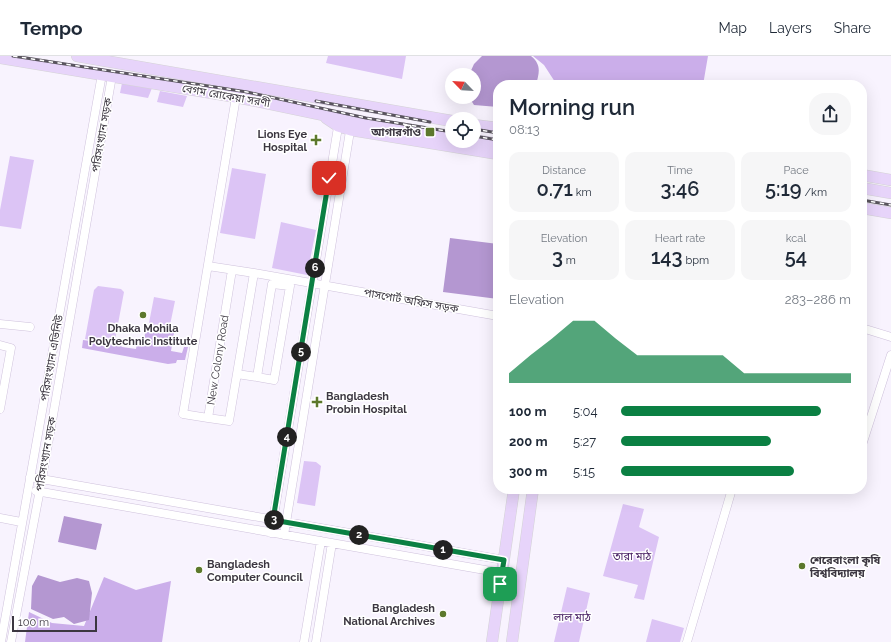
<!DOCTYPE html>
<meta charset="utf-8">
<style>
:root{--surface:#fff;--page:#f6f6f7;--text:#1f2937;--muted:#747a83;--line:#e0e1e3;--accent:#0b8043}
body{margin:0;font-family:Raleway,"Noto Sans Bengali",sans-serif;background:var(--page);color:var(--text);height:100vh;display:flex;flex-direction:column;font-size:15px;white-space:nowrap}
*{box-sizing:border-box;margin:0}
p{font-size:13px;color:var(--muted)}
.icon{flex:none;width:22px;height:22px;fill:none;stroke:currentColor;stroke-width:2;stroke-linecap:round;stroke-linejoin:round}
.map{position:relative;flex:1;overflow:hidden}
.drawer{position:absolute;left:493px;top:24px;width:374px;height:414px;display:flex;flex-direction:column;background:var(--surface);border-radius:16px;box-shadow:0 4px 16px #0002}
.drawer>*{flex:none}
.needle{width:26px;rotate:295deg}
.controls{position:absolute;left:445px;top:12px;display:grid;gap:8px}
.controls a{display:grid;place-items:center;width:36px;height:36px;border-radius:50%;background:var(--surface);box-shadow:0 4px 16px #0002;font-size:20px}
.scale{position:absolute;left:12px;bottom:10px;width:85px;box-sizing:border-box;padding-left:4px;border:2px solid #3c3741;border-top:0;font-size:11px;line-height:14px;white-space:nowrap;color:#3c3741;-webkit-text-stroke:3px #fff;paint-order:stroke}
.pin{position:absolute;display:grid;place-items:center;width:34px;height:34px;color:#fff;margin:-17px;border-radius:8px;box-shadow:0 2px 6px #0006}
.km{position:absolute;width:20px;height:20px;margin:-10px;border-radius:50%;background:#222;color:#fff;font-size:11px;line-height:20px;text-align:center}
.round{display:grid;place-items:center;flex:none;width:42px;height:42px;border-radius:16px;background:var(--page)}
.headline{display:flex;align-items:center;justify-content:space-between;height:68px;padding:0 16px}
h1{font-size:22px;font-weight:600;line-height:30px}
.stats{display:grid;grid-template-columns:repeat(3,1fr);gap:6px;height:68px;padding:4px 16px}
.stats div{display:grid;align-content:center;border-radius:10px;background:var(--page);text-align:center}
.stats b{font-size:20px;font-weight:600}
.stats small{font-size:11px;font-weight:400}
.stats p{font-size:11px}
.chart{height:112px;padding:8px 16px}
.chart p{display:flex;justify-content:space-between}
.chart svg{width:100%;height:72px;margin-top:4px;fill:var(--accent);opacity:.7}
ul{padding:0 16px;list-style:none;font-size:13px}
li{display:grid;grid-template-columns:64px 48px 1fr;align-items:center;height:30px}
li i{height:10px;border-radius:5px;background:var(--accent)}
header{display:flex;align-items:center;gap:24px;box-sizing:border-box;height:56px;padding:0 20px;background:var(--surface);border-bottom:1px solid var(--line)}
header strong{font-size:19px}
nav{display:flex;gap:22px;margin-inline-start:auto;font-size:14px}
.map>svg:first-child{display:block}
.green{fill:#dcc4f5}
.forest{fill:#cbaeea}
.water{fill:#b497d1}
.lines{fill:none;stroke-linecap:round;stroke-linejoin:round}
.minor-casing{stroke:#cfc2dc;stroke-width:9}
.major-casing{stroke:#d4d3d5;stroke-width:12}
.minor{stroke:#fff;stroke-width:8}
.major{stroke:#e7d4fa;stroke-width:11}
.rail-casing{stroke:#59545e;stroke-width:3}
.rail{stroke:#fff;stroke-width:1.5;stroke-dasharray:4.5;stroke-linecap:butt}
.route-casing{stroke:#fff;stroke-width:8}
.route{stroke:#0b8043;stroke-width:5}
.poi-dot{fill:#5c782c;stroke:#fff;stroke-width:1.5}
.labels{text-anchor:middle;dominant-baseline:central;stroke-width:3;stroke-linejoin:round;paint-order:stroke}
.street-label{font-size:11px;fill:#3c3741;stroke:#fff}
.poi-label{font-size:11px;font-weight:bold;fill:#3c3741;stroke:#fff;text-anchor:end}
.park-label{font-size:11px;fill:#421a5f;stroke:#fff}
</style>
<header>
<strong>Tempo</strong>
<nav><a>Map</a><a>Layers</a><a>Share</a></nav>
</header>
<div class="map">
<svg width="891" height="586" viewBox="0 0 891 586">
<rect width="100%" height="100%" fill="#f8f3fe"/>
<!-- green -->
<path class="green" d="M328,0h78l-4,23 -76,-16z
M122,27l30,5 -4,10 -28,-5z
M160,35l27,5 -4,11 -26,-5z
M10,100l24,4 -13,69 -21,-3v-16z
M232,112l34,6 -11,65 -35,-6z
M281,166l35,8 -9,45 -35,-7z
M98,230l23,3 3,3 -9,48 -3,4 -27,-5 9,-49z
M154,241l21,4 -6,29 -3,2 -18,-4z
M304,405l12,1 5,4 -6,40 -18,-3z
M623,448l21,5 -5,18 20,10 -15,63 -10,-2 4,-13 -35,-9z
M567,531l23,6 -11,49h-25z
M652,563l32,9 -4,14h-34z"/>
<!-- forest -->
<path class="forest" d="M533,0h175l-5,29h-146l-13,-20z
M146,273l28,4 -3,18 11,2 2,-6h4l-3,13h-8l-1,3 -8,1 -86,-16 1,-8 29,4 4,-3 6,6 14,2 2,-11 6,1z
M104,521l32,13 35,-9 -9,61h-137l4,-30 23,11 32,3z"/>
<!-- water -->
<path class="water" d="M482,0h49c11,9 8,17 5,29h-38v22l-24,-2 -5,-8h5v-22h-5l5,-11z
M450,182l48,6v55l-55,-7z
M64,460l38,8 -6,26 -38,-8z
M38,519l22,7 17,-4 12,3 3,12 -3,27 -15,4 -10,-7 -11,2 -22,-10 1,-23z"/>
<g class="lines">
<!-- minor casing -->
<g class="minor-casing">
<path id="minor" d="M236,41l-53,317 25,4 24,-148 -24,148 21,3 25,-148 244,43
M208,210l46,7
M0,268l30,3
M862,272l29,9
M0,289l11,3 -11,61
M237,318l20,3 15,-93 18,2 -16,94 -17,-3
M862,389l29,-90
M30,421l474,83
M36,435l466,82
M0,462l21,4
M271,477l68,-412
M284,479l67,-410
M500,528l20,3
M1,586l101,-568
M11,586l31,-163 70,-403
M304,586l17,-101
M316,586l16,-99
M687,586l45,-153"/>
</g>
<!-- major casing -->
<g class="major-casing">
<path id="major" d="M77,0l375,65
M0,2l236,39 116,24 100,15
M326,62l12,8 13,4 147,24
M474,69l24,3
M474,84l24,4
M862,119l29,5
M862,132l29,5
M862,152l29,5
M492,586l22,-153
M512,586l21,-153"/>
</g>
<!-- minor -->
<use href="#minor" class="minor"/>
<!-- major -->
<use href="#major" class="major"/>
<!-- rail casing -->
<g class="rail-casing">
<path id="rail" d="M13,0l234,36 119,26 86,14
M316,45l114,21
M474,73l24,4
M474,80l24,4
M862,144l29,5"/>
</g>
<!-- rail -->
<use href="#rail" class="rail"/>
</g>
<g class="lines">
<!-- route casing -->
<g class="route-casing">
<path id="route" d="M329,122l-56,342 231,40 -4,24"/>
</g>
<!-- route -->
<use href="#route" class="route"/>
</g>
<!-- markers -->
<g class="poi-dot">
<rect x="425" y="71" width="10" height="10" rx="2"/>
<path d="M314 78h4v4h4v4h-4v4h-4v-4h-4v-4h4z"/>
<circle cx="143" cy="259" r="4"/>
<path d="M315 340h4v4h4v4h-4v4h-4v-4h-4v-4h4z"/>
<circle cx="802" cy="510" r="4"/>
<circle cx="199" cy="514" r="4"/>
<circle cx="443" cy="558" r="4"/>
</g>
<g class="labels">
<!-- street labels -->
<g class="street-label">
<text transform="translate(226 40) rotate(10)">বেগম রোকেয়া সরণী</text>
<text transform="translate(102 79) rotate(-80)">পরিসংখ্যান সড়ক</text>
<text transform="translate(411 245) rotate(10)">পাসপোর্ট অফিস সড়ক</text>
<text transform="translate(52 302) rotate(-80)">পরিসংখ্যান এভিনিউ</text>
<text transform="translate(218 304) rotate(-81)">New Colony Road</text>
<text transform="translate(46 398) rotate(-80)">পরিসংখ্যান সড়ক</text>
</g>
<!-- poi labels -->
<g class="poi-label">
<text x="421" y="76">আগারগাঁও</text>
<text x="307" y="78">Lions Eye<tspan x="307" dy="13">Hospital</tspan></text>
<text x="143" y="272" text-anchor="middle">Dhaka Mohila<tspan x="143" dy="13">Polytechnic Institute</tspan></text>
<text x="326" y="340" text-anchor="start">Bangladesh<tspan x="326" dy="13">Probin Hospital</tspan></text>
<text x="810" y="504" text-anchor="start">শেরেবাংলা কৃষি<tspan x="810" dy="13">বিশ্ববিদ্যালয়</tspan></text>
<text x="207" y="508" text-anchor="start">Bangladesh<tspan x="207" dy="13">Computer Council</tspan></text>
<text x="435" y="552">Bangladesh<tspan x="435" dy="13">National Archives</tspan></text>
</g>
<!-- park labels -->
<g class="park-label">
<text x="632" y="500">তারা মাঠ</text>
<text x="572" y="561">লাল মাঠ</text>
</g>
</g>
</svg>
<div class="controls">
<a><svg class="needle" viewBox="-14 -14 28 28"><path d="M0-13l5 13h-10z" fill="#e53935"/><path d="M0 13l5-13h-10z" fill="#747a83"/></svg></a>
<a><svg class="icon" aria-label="locate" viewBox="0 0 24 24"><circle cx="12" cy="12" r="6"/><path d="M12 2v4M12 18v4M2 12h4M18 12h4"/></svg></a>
</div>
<div class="scale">100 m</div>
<div class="pin" style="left:500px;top:528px;background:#1e9e55"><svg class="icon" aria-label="arrive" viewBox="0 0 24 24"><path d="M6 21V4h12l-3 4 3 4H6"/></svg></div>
<div class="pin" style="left:329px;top:122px;background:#d93025"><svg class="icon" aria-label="check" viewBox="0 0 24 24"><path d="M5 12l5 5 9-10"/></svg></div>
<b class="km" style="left:443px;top:494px">1</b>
<b class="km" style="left:359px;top:479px">2</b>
<b class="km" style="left:274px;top:464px">3</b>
<b class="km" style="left:287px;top:381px">4</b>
<b class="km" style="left:301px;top:296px">5</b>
<b class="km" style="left:315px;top:212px">6</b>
<section class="drawer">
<div class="headline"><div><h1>Morning run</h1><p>08:13</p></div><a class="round"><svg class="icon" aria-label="share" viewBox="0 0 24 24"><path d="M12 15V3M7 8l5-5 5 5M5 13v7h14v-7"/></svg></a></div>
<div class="stats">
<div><p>Distance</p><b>0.71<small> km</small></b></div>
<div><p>Time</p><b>3:46</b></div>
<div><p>Pace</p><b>5:19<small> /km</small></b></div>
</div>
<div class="stats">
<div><p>Elevation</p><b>3<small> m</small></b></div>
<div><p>Heart rate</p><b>143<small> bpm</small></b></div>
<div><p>kcal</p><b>54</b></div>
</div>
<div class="chart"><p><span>Elevation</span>283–286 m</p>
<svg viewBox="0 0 160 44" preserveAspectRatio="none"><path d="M0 44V38L10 27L20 17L30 6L40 6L50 17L60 27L70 27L80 27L90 27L100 27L110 38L120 38L130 38L140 38L150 38L160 38V44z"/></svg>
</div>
<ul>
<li><b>100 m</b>5:04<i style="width:87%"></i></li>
<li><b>200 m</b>5:27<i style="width:65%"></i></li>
<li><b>300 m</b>5:15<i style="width:75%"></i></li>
</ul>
</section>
</div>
